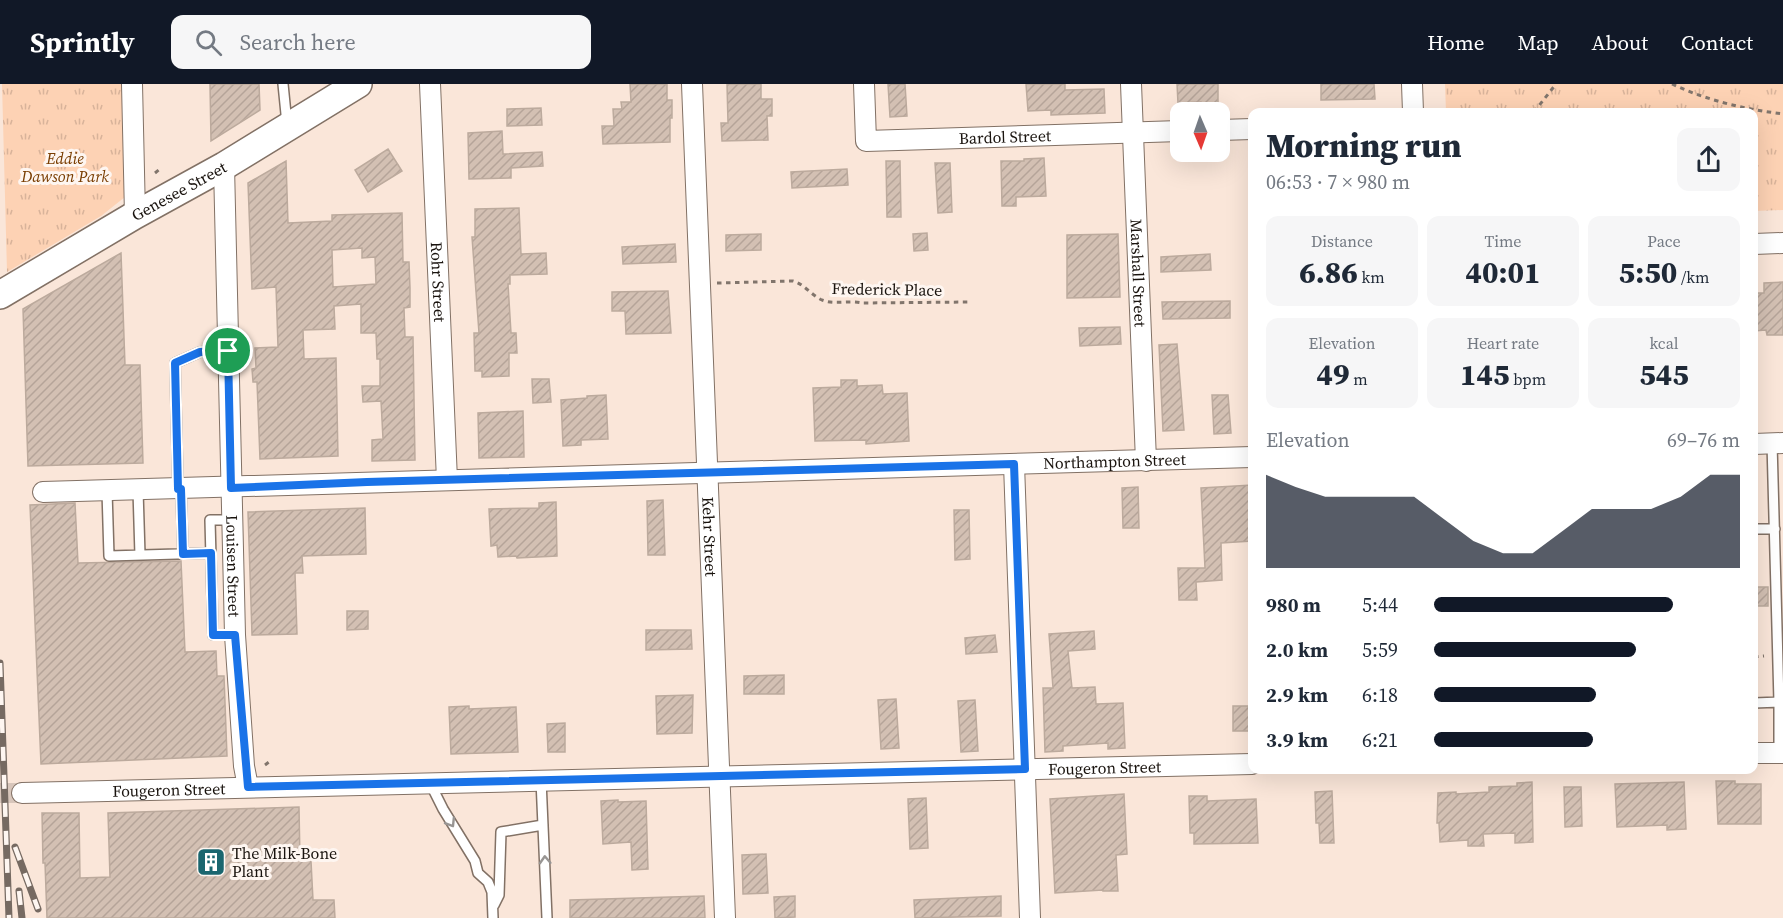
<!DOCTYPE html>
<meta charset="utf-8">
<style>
:root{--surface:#fff;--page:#f6f6f7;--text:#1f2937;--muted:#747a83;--accent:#111827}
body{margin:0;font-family:"Source Serif 4",serif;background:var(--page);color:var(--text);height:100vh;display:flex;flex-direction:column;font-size:22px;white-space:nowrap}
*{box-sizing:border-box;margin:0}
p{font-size:20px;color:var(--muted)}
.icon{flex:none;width:33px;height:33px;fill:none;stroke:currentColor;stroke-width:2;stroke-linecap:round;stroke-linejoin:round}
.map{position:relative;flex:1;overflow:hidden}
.sheet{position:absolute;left:1248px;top:24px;width:510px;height:666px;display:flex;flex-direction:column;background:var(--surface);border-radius:12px;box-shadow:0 6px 24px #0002}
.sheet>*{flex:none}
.needle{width:39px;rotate:178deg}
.tools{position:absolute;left:1170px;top:18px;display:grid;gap:12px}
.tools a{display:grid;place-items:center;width:60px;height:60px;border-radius:12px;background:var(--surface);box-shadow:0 6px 24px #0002;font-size:30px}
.pin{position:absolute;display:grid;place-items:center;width:51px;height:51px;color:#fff;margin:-26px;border:3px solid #fff;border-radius:50%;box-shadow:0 2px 6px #0007}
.round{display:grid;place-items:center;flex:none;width:63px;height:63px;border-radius:12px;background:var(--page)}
.headline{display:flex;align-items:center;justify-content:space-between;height:102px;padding:0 18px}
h1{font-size:33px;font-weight:800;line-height:45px}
.stats{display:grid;grid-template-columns:repeat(3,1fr);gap:9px;height:102px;padding:6px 18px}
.stats div{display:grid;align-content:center;border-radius:12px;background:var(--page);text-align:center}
.stats b{font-size:30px;font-weight:800}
.stats small{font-size:16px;font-weight:400}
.stats p{font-size:16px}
.chart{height:168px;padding:12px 18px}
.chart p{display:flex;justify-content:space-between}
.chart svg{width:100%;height:108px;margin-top:6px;fill:var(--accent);opacity:.7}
ul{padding:0 18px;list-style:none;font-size:20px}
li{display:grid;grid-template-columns:96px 72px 1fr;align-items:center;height:45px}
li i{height:15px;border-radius:8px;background:var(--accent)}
header{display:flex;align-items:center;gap:36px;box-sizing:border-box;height:84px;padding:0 30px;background:var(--accent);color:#fff}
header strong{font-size:28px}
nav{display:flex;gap:33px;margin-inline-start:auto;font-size:21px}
.search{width:420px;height:54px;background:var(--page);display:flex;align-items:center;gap:15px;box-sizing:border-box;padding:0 21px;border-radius:12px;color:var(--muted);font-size:22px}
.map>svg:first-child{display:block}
.grass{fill:url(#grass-tufts)}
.building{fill:url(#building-hatch);stroke:#bcaa9d;stroke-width:1.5;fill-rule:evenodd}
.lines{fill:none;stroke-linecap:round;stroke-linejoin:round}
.minor-tunnel{stroke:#d8c6bb;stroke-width:20;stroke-dasharray:20 10;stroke-linecap:butt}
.service-casing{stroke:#827165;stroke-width:12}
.minor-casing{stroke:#827165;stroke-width:22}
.secondary-casing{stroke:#827165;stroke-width:30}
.path{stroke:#81756c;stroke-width:3;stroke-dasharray:4.5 4.5;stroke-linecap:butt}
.service{stroke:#fff;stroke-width:9}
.minor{stroke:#fff;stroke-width:20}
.secondary{stroke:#fff;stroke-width:27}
.rail-casing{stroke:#766a62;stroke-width:7}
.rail{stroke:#fef6f1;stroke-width:4.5;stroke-dasharray:14;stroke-linecap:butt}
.oneway{stroke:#989593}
.route-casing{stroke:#fff;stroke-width:12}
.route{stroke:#1a73e8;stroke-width:8}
.labels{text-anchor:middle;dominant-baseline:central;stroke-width:6;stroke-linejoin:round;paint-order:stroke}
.street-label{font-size:16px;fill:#19130e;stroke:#fef6f1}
.park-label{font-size:16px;font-style:italic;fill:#793d01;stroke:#fef6f1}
.poi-label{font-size:16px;fill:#19130e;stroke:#fef6f1;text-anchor:start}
</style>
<header>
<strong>Sprintly</strong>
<div class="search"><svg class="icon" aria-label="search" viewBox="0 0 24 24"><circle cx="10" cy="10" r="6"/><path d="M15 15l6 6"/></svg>Search here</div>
<nav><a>Home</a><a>Map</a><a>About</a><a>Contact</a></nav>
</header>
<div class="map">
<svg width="1783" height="834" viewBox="0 0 1783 834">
<defs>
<pattern id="grass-tufts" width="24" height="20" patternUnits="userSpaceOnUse" patternTransform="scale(1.5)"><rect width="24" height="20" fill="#fdd2b4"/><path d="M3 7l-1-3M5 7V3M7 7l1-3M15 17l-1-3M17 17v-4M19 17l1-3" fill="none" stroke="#d8b39a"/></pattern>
<pattern id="building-hatch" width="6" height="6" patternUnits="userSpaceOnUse" patternTransform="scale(1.5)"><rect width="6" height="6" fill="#d3c0b3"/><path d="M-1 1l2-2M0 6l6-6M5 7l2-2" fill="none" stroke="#b5a499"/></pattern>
</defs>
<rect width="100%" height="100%" fill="#fae6d9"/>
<!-- grass -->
<path class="grass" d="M2,0h122l1,113 -24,19 -94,56z
M1445,0h338v126l-29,1v-99h-308z"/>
<!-- building -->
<path class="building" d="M210,0h49l1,26 -49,31z
M630,0h37v16h5v18h-2v24l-67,2 -1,-18h12l-1,-17h9l-1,-7h10z
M727,0h34v15h11v17h-5l1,24 -46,1 -1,-18h7z
M888,0h17l2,32 -17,1z
M1026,0h39v6l39,-1 1,24 -54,2v-5l-23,1z
M1177,0h41v20l-17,1v-3l-23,1z
M1321,0h53l1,15 -54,1z
M541,24l1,17 -35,1v-17z
M502,47l1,23 39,-2 1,14 -32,2v10l-42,1 -1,-46z
M388,65l14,22 -34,21 -13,-22z
M1044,74l2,38 -30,1v9h-14l-1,-45h23v-2z
M286,77l2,62 44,-2v-6l70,-2 1,49h6l1,26v19l-6,1 1,29h8l2,123 -43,1v-21l11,-1 -2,-38 -18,1 -1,-16h18v-27h-3l-1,-26h-15v-29l-27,2 1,23 -32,1 1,29 32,-1 2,98 -78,3 -3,-77h-4l-1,-13 4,-1 -1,-20 23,-1 -2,-60 -24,2 -4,-106zM362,164v10l13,-1 1,27 -43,3 -1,-37z
M886,77h14l1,56h-14z
M935,79h15l2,49 -14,1z
M847,85l1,16 -56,3 -1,-16z
M519,124l2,46 25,-1 1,21 -37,1v9h-2l3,49h5l1,20h-8v23l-27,1v-6h-7l-1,-38h5l-7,-96h3v-28z
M927,149l1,17 -14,1 -1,-17z
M761,150v16l-35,1v-16z
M1118,150l2,63 -53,1v-63z
M675,160l1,18 -53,2 -1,-17z
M121,169l4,112h15l3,98 -115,3 -5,-157z
M1210,170l1,16 -50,2v-15z
M1783,198v53h-16l-1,-5 -12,1v-38h10v-10z
M668,207l3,42 -45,1 -1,-23h-13v-19z
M1230,217v17l-67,1 -1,-17z
M1120,243l1,17 -41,2 -1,-18z
M1177,260l7,86 -21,1 -4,-86z
M532,295h17l2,23 -18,1z
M841,296h16v6l25,-1 1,9 24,-1 2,48 -43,3v-4l-51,1 -2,-53 28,-1z
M606,311l2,44 -27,1v5l-18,1 -2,-46 26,-2v-2z
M1212,311h16l3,38 -17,1z
M523,327l1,46 -45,1 -1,-45z
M1252,401v56l-31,2 1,37 -26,2 1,18h-18l-1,-32h27l-4,-80z
M1138,403l1,41h-16l-1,-40z
M663,416l2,55h-17l-1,-54z
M556,418l1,54 -40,2 -1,-2 -18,1 -1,-12 -6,1 -2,-37 50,-1v-5z
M75,419l3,60 103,-2 4,91 31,-1 1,25h7l3,80 -186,8 -11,-259z
M365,424l1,46 -64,2 1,17h-8l2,61 -45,1 -4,-123z
M954,426h15l1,49 -15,1z
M1754,503h14v19h-14z
M347,527h21v18l-21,1z
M646,546h45l1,19 -46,1z
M1094,547l1,18 -27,2 4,37 23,-1 1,17 27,-1 2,45 -17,1v-6l-45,3v5l-18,1 -2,-64h10l-4,-54z
M995,551l2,17 -31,2 -1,-16z
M784,591v19h-40v-18z
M693,611l-1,38 -35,1 -1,-38z
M896,615l3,49 -18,1 -3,-49z
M975,616l3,51 -17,1 -3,-51z
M469,622v3l47,-2 2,45 -67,2 -2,-47z
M1233,622h17l1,25h-18z
M565,639v29h-17l-1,-28z
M1716,697h19v3h26v40h-43z
M1532,698l1,60 -18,1v-10l-32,1 1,12h-16v-6l-28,2 -1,-19h-2l1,-30 18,-1v2l33,-2v-5l28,-1v-3z
M1684,698l2,47 -19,1v-5l-50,2 -2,-43z
M1564,703h17l1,39 -17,1z
M1332,707l2,52h-14l-1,-20h-3l-1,-31z
M1124,710l3,60 -11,1 2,36h-15v-1l-48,3 -5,-94z
M1189,712h18v5l49,-2 2,44 -64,1v-11h-4z
M926,714l2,50 -18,1 -2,-50z
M618,716v2l28,-1 2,68 -16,1 -1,-28 -28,2 -2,-43z
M299,723l1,54h11l2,39h21l1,18h-288l-2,-55h-2l-1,-50h37l1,65 30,-1 -2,-64z
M766,770l2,39 -25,1 -1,-39z
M704,812l1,22h-135v-18z
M795,812v21l-20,1 -1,-21z
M1001,812v20l-86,2 -1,-18z"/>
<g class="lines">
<!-- minor-tunnel -->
<path class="minor-tunnel" d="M0,709h22"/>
<!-- service casing -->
<g class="service-casing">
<path id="service" d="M283,0l4,40
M1772,359l7,259v51
M178,405l-3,-126 25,-11 28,-1
M181,405l2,65
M138,406l2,65
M107,407l2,65 102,-3
M231,436h-21l3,115h22
M1754,445h21
M1754,619l29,-1
M541,696l6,138
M430,699l13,26 32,52 3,12 10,9 4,10 1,26
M494,821l5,-10 2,-63 42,-7"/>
</g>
<!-- minor casing -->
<g class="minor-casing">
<g id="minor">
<path d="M132,0l3,131"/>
<path id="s1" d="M430,0l17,396"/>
<path id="s2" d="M692,0l33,834"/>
<path id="s3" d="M864,0l2,57 314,-10"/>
<path id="s4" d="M1131,0l15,377"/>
<path d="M1412,0l1,28"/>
<path d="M1220,46l32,-1"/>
<path id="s5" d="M224,82l11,469 9,131 4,21"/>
<path d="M1754,160l29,-1"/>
<path d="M1754,360l29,-1"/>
<path d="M1014,380l16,454"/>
<path id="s6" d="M43,408l1209,-35"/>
<path d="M1754,669h29"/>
<path id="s7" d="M22,709l1230,-29"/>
</g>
</g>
<!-- secondary casing -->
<g class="secondary-casing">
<g id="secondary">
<path id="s8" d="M0,211l135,-80 89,-49 134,-82"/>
</g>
</g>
<!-- path -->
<path class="path" d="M1672,0c36,17 73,25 111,30
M1389,26l1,2
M1534,28l22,-28
M155,89l5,-4
M717,199l76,-2c11,3 18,14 29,19 12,5 28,0 40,3l109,-1
M1754,573l10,-1
M265,681l4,-3"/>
<!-- service -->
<use href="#service" class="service"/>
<!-- minor -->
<use href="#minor" class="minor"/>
<!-- secondary -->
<use href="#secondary" class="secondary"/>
<!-- rail casing -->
<g class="rail-casing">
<path id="rail" d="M0,579l9,255
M15,763l23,62
M19,807l3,27"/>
</g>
<!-- rail -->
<use href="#rail" class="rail"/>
</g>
<!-- one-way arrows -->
<defs><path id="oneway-chevron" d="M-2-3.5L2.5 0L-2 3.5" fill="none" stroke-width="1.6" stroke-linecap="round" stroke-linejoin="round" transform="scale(1.5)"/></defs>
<g class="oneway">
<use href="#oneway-chevron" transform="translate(451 739) rotate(58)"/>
<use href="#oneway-chevron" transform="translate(545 776) rotate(-93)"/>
</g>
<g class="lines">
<!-- route casing -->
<g class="route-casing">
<path id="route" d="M228,267l3,137 136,-6 647,-18 11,305 -777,18 -13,-152h-22l-2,-82 -28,1 -2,-65h-3l-3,-126 25,-11z"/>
</g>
<!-- route -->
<use href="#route" class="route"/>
</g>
<!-- icons -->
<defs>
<g id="building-square" transform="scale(1.5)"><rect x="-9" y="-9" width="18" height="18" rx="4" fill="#1a666f" stroke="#fef6f1"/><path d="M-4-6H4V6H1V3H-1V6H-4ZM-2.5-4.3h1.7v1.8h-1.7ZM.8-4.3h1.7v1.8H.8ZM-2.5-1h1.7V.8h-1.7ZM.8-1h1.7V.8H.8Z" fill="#fff"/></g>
</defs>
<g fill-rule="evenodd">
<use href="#building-square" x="211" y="778"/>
</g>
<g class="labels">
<!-- street labels -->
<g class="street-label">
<text stroke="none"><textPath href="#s3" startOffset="196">Bardol Street</textPath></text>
<text stroke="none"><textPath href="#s8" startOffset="207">Genesee Street</textPath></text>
<text stroke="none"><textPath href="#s4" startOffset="189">Marshall Street</textPath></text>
<text stroke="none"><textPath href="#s1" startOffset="198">Rohr Street</textPath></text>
<text transform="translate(887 205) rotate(1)">Frederick Place</text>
<text stroke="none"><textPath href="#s6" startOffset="1072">Northampton Street</textPath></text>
<text stroke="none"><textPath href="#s2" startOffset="453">Kehr Street</textPath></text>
<text stroke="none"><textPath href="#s5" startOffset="400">Louisen Street</textPath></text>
<text stroke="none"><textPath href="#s7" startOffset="1083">Fougeron Street</textPath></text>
<text stroke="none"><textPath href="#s7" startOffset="147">Fougeron Street</textPath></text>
</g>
<!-- park labels -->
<g class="park-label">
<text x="65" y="74">Eddie<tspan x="65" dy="18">Dawson Park</tspan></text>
</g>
<!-- poi labels -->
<g class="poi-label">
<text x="232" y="769">The Milk-Bone<tspan x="232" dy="18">Plant</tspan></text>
</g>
</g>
</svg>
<div class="tools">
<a><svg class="needle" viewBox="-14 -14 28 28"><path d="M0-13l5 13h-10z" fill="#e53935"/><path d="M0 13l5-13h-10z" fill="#747a83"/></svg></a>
</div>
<div class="pin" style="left:228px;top:267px;background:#1e9e55"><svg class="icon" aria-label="arrive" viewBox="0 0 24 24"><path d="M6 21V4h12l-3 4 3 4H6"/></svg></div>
<section class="sheet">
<div class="headline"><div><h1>Morning run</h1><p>06:53 · 7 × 980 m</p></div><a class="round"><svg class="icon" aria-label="share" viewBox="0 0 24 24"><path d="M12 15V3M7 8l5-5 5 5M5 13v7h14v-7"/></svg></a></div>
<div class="stats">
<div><p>Distance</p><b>6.86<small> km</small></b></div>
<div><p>Time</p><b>40:01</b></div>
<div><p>Pace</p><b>5:50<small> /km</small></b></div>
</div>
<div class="stats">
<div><p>Elevation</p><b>49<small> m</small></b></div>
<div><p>Heart rate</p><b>145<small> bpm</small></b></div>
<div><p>kcal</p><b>545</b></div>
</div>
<div class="chart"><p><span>Elevation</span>69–76 m</p>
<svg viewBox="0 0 160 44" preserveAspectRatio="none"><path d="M0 44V6L10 11L20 15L30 15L40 15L50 15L60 24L70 33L80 38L90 38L100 29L110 20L120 20L130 20L140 15L150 6L160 6V44z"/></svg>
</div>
<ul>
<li><b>980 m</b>5:44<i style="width:78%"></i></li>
<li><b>2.0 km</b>5:59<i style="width:66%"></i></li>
<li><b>2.9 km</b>6:18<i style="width:53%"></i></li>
<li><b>3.9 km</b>6:21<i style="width:52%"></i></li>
</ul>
</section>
</div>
